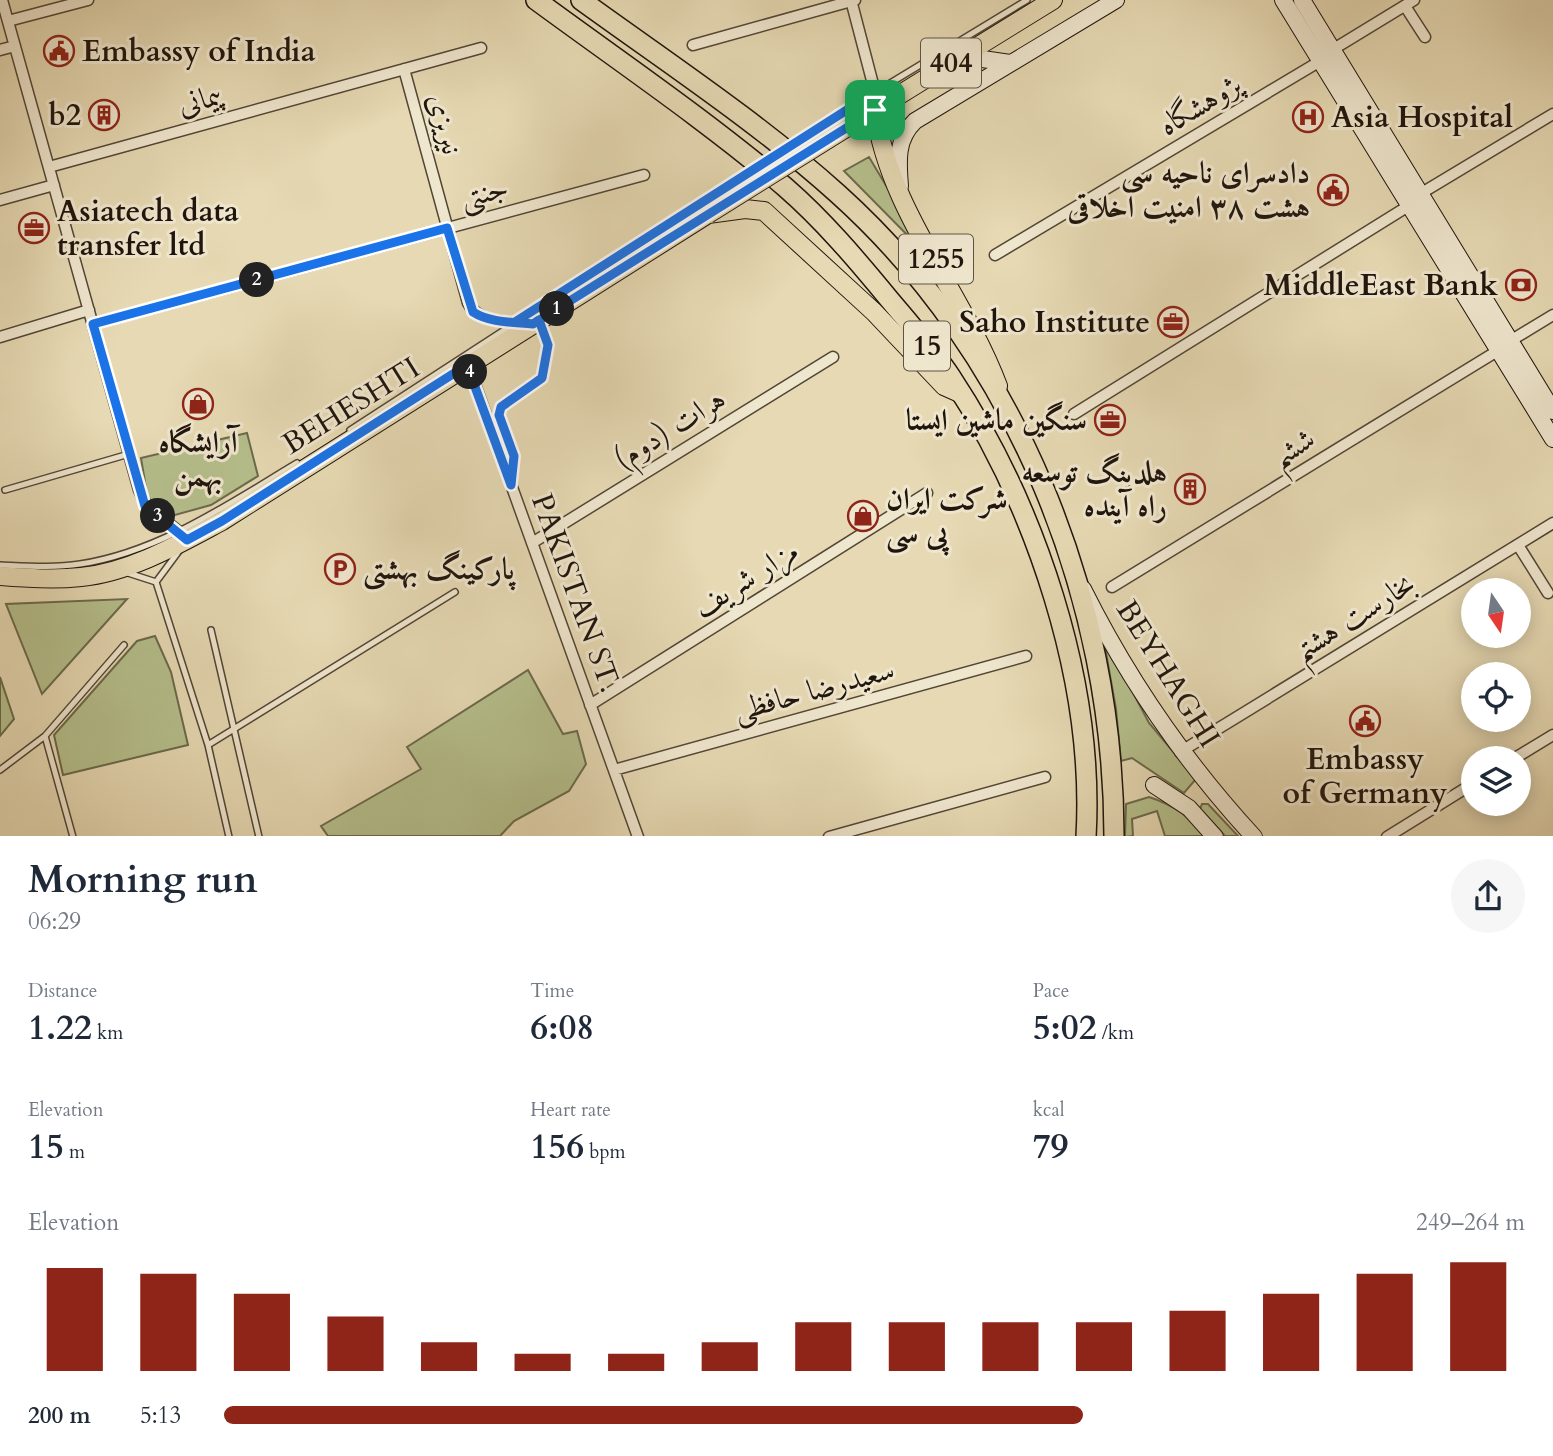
<!DOCTYPE html>
<meta charset="utf-8">
<style>
:root{--surface:#fff;--page:#f6f6f7;--text:#1f2937;--muted:#747a83;--accent:#8f2418}
body{margin:0;font-family:Cardo,Amiri,serif;background:var(--page);color:var(--text);height:100vh;display:flex;flex-direction:column;font-size:26px;white-space:nowrap}
*{box-sizing:border-box;margin:0}
p{font-size:23px;color:var(--muted)}
.icon{flex:none;width:38px;height:38px;fill:none;stroke:currentColor;stroke-width:2;stroke-linecap:round;stroke-linejoin:round}
.map{position:relative;height:836px;overflow:hidden}
.drawer{display:flex;flex-direction:column;background:var(--surface);flex:1}
.drawer>*{flex:none}
.needle{width:46px;rotate:167deg}
.fabs{position:absolute;left:1461px;top:578px;display:grid;gap:14px}
.fabs a{display:grid;place-items:center;width:70px;height:70px;border-radius:50%;background:var(--surface);box-shadow:0 4px 18px #0003;font-size:35px}
.pin{position:absolute;display:grid;place-items:center;width:60px;height:60px;color:#fff;margin:-30px;border-radius:14px;box-shadow:0 4px 10px #0006}
.km{position:absolute;width:35px;height:35px;margin:-18px;border-radius:50%;background:#222;color:#fff;font-size:19px;line-height:35px;text-align:center}
.round{display:grid;place-items:center;flex:none;width:74px;height:74px;border-radius:37px;background:var(--page)}
.summary{display:flex;align-items:center;justify-content:space-between;height:119px;padding:0 28px}
h1{font-size:38px;font-weight:700;line-height:52px}
.metrics{display:grid;grid-template-columns:repeat(3,1fr);gap:10px;height:119px;padding:7px 28px}
.metrics div{display:grid;align-content:center}
.metrics b{font-size:35px;font-weight:700}
.metrics small{font-size:19px;font-weight:400}
.metrics p{font-size:19px}
.chart{height:196px;padding:14px 28px}
.chart p{display:flex;justify-content:space-between}
.chart svg{width:100%;height:126px;margin-top:7px;stroke:var(--accent);stroke-width:6}
ul{padding:0 28px;list-style:none;font-size:23px}
li{display:grid;grid-template-columns:112px 84px 1fr;align-items:center;height:52px}
li i{height:18px;border-radius:9px;background:var(--accent)}
.map>svg:first-child{display:block}
.green{fill:#b5bf8c;stroke:#6a6a4c;stroke-width:2}
.lines{fill:none;stroke-linecap:round;stroke-linejoin:round}
.lane-casing{stroke:#514636;stroke-width:8}
.street-casing{stroke:#514636;stroke-width:13}
.secondary-casing{stroke:#1f150c;stroke-width:18}
.primary-casing{stroke:#1f150c;stroke-width:20}
.highway-casing{stroke:#1f150c;stroke-width:22}
.lane{stroke:#efe6ce;stroke-width:5}
.street{stroke:#efe6ce;stroke-width:10}
.secondary{stroke:#efe6ce;stroke-width:16}
.primary{stroke:#e6d9b3;stroke-width:18}
.highway{stroke:#e6d9b3;stroke-width:19}
.lane-bridge-casing{stroke:#514636;stroke-width:8;stroke-linecap:butt}
.primary-bridge-casing{stroke:#1f150c;stroke-width:20;stroke-linecap:butt}
.lane-bridge{stroke:#efe6ce;stroke-width:5}
.primary-bridge{stroke:#e6d9b3;stroke-width:18}
.route-casing{stroke:#fff;stroke-width:14}
.route{stroke:#1a73e8;stroke-width:9}
.labels{text-anchor:middle;dominant-baseline:central;stroke-width:6;stroke-linejoin:round;paint-order:stroke}
.shield{fill:#efe6ce;stroke:#5d5446;stroke-width:2}
.shield-label{font-size:28px;font-weight:bold;fill:#1f150c}
.poi-label{font-size:30px;font-weight:bold;fill:#1f150c;stroke:#efe6ce;text-anchor:end}
.street-label{font-size:30px;fill:#1f150c;stroke:#efe6ce}
</style>
<div class="map">
<svg width="1553" height="837" viewBox="0 0 1553 837">
<rect width="100%" height="100%" fill="#e6d9b3"/>
<filter id="stains"><feTurbulence type="fractalNoise" baseFrequency=".00286" numOctaves="4"/><feColorMatrix values="0 0 0 0 .2 0 0 0 0 .09 0 0 0 0 .02 0 0 0 .5 -.17"/></filter>
<radialGradient id="worn" r=".72"><stop offset=".6" stop-color="#630" stop-opacity="0"/><stop offset="1" stop-color="#630" stop-opacity=".3"/></radialGradient>
<!-- green -->
<path class="green" d="M869,157l59,99 -84,-85z
M247,433l11,43 -47,29 -36,10 -27,-15 -7,-42z
M127,599l-85,95 -36,-90z
M155,636l16,36 17,73 -125,30 -9,-40 83,-94z
M1103,636l46,87 47,56 -12,14 -52,-35 -11,3 -5,-52z
M528,670l35,64 14,-3 9,33 -17,27 -55,30 -14,15h-172l-7,-10 100,-57 -14,-22z
M0,677l14,42 -14,17z
M1149,797c25,8 40,20 59,39h-43l-8,-25 -25,8 1,17 -8,1 1,-33z
M1202,804h6l30,32h-13l-25,-27z"/>
<g class="lines">
<!-- lane casing -->
<g class="lane-casing">
<path id="lane" d="M841,113l186,-113
M350,430l350,-227
M511,478l3,-22 -15,-41 6,-12 37,-25 6,-33 -8,-23
M5,490l124,-36
M0,565c26,1 54,3 80,-1 79,-12 150,-61 217,-101
M125,572l31,10
M156,582l52,163 247,-153
M156,582l23,-31
M211,630l48,207
M208,745l21,92
M0,770l45,-34
M73,837l-28,-101 79,-91"/>
</g>
<!-- street casing -->
<g class="street-casing">
<path id="street" d="M2,0l137,490c12,30 29,27 48,50
M851,0l24,92v18
M1405,6l20,31
M8,21l80,-21
M693,45l162,-45
M0,50l15,-4
M1332,50l82,-50
M404,69l64,234c11,21 43,19 63,20
M49,167l432,-119
M1420,194l133,-80
M0,200l54,-15
M995,255l327,-195
M93,324l551,-149
M0,337l89,-27
M1510,341l43,-26
M468,365l170,472
M1074,414l336,-209
M532,543l301,-186
M1518,545l30,48
M1112,587l387,-237
M590,705l337,-212
M1180,752l373,-229
M1515,758l38,-23
M614,770l412,-114
M829,837l216,-60
M1387,837l87,-54"/>
</g>
<!-- secondary casing -->
<g class="secondary-casing">
<path id="secondary" d="M1283,0l270,439
M1302,0l251,411
M962,56l48,7
M900,186c-2,-25 -4,-47 15,-65l201,-121
M1083,589c46,92 101,172 171,248
M1154,785l35,23 26,29"/>
</g>
<!-- primary casing -->
<g class="primary-casing">
<path id="primary" d="M875,110c13,100 88,183 123,276
M849,126l204,-126
M0,576c27,2 54,4 81,1 50,-5 98,-33 141,-56l486,-307 37,-5 19,2 110,101 70,74 18,8"/>
</g>
<!-- highway casing -->
<g class="highway-casing">
<path id="highway" d="M536,0c83,61 170,120 249,187 38,33 72,73 104,112 21,25 44,51 62,78 85,129 144,304 135,460
M581,0c87,63 178,123 257,194 179,161 276,404 276,643"/>
</g>
<!-- lane -->
<use href="#lane" class="lane"/>
<!-- street -->
<use href="#street" class="street"/>
<!-- secondary -->
<use href="#secondary" class="secondary"/>
<!-- primary -->
<use href="#primary" class="primary"/>
<!-- highway -->
<use href="#highway" class="highway"/>
<!-- lane-bridge casing -->
<g class="lane-bridge-casing">
<path id="lane-bridge" d="M700,203l141,-90"/>
</g>
<!-- primary-bridge casing -->
<g class="primary-bridge-casing">
<path id="primary-bridge" d="M708,214l141,-88"/>
</g>
<!-- lane-bridge -->
<use href="#lane-bridge" class="lane-bridge"/>
<!-- primary-bridge -->
<use href="#primary-bridge" class="primary-bridge"/>
</g>
<g class="lines">
<!-- route casing -->
<g class="route-casing">
<path id="route" d="M875,110l-342,214c-19,-2 -43,-1 -60,-12l-26,-84 -354,96 52,182 42,34 35,-19 245,-156 44,120 3,-29 -15,-41 2,-8 41,-29 6,-33 -9,-25 -6,4 -18,-2 360,-230v18"/>
</g>
<!-- route -->
<use href="#route" class="route"/>
</g>
<!-- icons -->
<defs>
<g id="civic-ring" transform="scale(1.575)"><circle r="9.5" fill="#efe6ce" stroke="#8f2418" stroke-width="1.5"/><path d="M-.6-6.5H3V-4.5H.6V-3L4-1V1h2V6H-6V1h2V-1L-.6-3ZM-1.2 2.5V6h2.4V2.5Z" fill="#8f2418"/></g>
<g id="building-ring" transform="scale(1.575)"><circle r="9.5" fill="#efe6ce" stroke="#8f2418" stroke-width="1.5"/><path d="M-4-6H4V6H1V3H-1V6H-4ZM-2.5-4.3h1.7v1.8h-1.7ZM.8-4.3h1.7v1.8H.8ZM-2.5-1h1.7V.8h-1.7ZM.8-1h1.7V.8H.8Z" fill="#8f2418"/></g>
<g id="hospital-ring" transform="scale(1.575)"><circle r="9.5" fill="#efe6ce" stroke="#8f2418" stroke-width="1.5"/><path d="M-5-5h3v3.5h4V-5h3V5h-3V1.5h-4V5h-3Z" fill="#8f2418"/></g>
<g id="office-ring" transform="scale(1.575)"><circle r="9.5" fill="#efe6ce" stroke="#8f2418" stroke-width="1.5"/><path d="M-6-3h4V-5.5h4V-3h4V5H-6ZM-1-4.5V-3h2v-1.5ZM-6 0V1H6V0Z" fill="#8f2418"/></g>
<g id="bank-ring" transform="scale(1.575)"><circle r="9.5" fill="#efe6ce" stroke="#8f2418" stroke-width="1.5"/><path d="M-6-4H6V4H-6ZM0-2.3a2.3 2.3 0 1 0 0 4.6a2.3 2.3 0 1 0 0-4.6Z" fill="#8f2418"/></g>
<g id="shop-ring" transform="scale(1.575)"><circle r="9.5" fill="#efe6ce" stroke="#8f2418" stroke-width="1.5"/><path d="M-5-2.5h2.3a2.7 3.5 0 0 1 5.4 0H5L5.5 6h-11ZM-1.5-2.5h3a1.5 2.3 0 0 0-3 0Z" fill="#8f2418"/></g>
<g id="parking-ring" transform="scale(1.575)"><circle r="9.5" fill="#efe6ce" stroke="#8f2418" stroke-width="1.5"/><path d="M-3.5-5.5H1a3.5 3.5 0 0 1 0 7H-1V5.5H-3.5ZM-1-3.4V-.6H.8a1.4 1.4 0 0 0 0-2.8Z" fill="#8f2418"/></g>
</defs>
<g fill-rule="evenodd">
<use href="#civic-ring" x="59" y="51"/>
<use href="#building-ring" x="104" y="115"/>
<use href="#hospital-ring" x="1308" y="117"/>
<use href="#civic-ring" x="1333" y="190"/>
<use href="#office-ring" x="34" y="228"/>
<use href="#bank-ring" x="1521" y="285"/>
<use href="#office-ring" x="1173" y="322"/>
<use href="#shop-ring" x="198" y="404"/>
<use href="#office-ring" x="1110" y="420"/>
<use href="#building-ring" x="1190" y="489"/>
<use href="#shop-ring" x="863" y="516"/>
<use href="#parking-ring" x="340" y="569"/>
<use href="#civic-ring" x="1365" y="721"/>
</g>
<g class="labels">
<!-- shield labels -->
<g class="shield">
<rect x="921" y="38.5" width="60" height="49" rx="5"/>
<rect x="899" y="234.5" width="74" height="49" rx="5"/>
<rect x="904" y="321.5" width="46" height="49" rx="5"/>
</g>
<g class="shield-label">
<text x="951" y="63">404</text>
<text x="936" y="259">1255</text>
<text x="927" y="346">15</text>
</g>
<!-- poi labels -->
<g class="poi-label">
<text x="82" y="51" text-anchor="start">Embassy of India</text>
<text x="81" y="115">b2</text>
<text x="1331" y="117" text-anchor="start">Asia Hospital</text>
<text x="1310" y="173">دادسرای ناحیه سی<tspan x="1310" dy="34">هشت ۳۸ امنیت اخلاقی</tspan></text>
<text x="57" y="211" text-anchor="start">Asiatech data<tspan x="57" dy="34">transfer ltd</tspan></text>
<text x="1498" y="285">MiddleEast Bank</text>
<text x="1150" y="322">Saho Institute</text>
<text x="1087" y="420">سنگین ماشین ایستا</text>
<text x="198" y="442" text-anchor="middle">آرایشگاه<tspan x="198" dy="34">بهمن</tspan></text>
<text x="1167" y="472">هلدینگ توسعه<tspan x="1167" dy="34">راه آینده</tspan></text>
<text x="886" y="499" text-anchor="start">شرکت ایران<tspan x="886" dy="34">پی سی</tspan></text>
<text x="363" y="569" text-anchor="start">پارکینگ بهشتی</text>
<text x="1365" y="759" text-anchor="middle">Embassy<tspan x="1365" dy="34">of Germany</tspan></text>
</g>
<!-- street labels -->
<g class="street-label">
<text transform="translate(200 100) rotate(-15)">پیمانی</text>
<text transform="translate(1200 105) rotate(-31)">پژوهشگاه</text>
<text transform="translate(445 124) rotate(75)">نیریزی</text>
<text transform="translate(484 193) rotate(-15)">جنتی</text>
<text transform="translate(351 406) rotate(-32)">BEHESHTI</text>
<text transform="translate(670 429) rotate(-32)">هرات (دوم)</text>
<text transform="translate(1293 448) rotate(-32)">ششم</text>
<text transform="translate(746 579) rotate(-32)">مزار شریف</text>
<text transform="translate(576 593) rotate(70)">PAKISTAN ST.</text>
<text transform="translate(1354 617) rotate(-32)">بخارست هشتم</text>
<text transform="translate(1168 674) rotate(58)">BEYHAGHI</text>
<text transform="translate(814 690) rotate(-15)">سعیدرضا حافظی</text>
</g>
</g>
<rect width="100%" height="100%" filter="url(#stains)"/>
<rect width="100%" height="100%" fill="url(#worn)"/>
</svg>
<div class="fabs">
<a><svg class="needle" viewBox="-14 -14 28 28"><path d="M0-13l5 13h-10z" fill="#e53935"/><path d="M0 13l5-13h-10z" fill="#747a83"/></svg></a>
<a><svg class="icon" aria-label="locate" viewBox="0 0 24 24"><circle cx="12" cy="12" r="6"/><path d="M12 2v4M12 18v4M2 12h4M18 12h4"/></svg></a>
<a><svg class="icon" aria-label="layers" viewBox="0 0 24 24"><path d="M12 4l9 5-9 5-9-5zM3 14l9 5 9-5"/></svg></a>
</div>
<div class="pin" style="left:875px;top:110px;background:#1e9e55"><svg class="icon" aria-label="arrive" viewBox="0 0 24 24"><path d="M6 21V4h12l-3 4 3 4H6"/></svg></div>
<b class="km" style="left:557px;top:309px">1</b>
<b class="km" style="left:257px;top:280px">2</b>
<b class="km" style="left:158px;top:516px">3</b>
<b class="km" style="left:470px;top:372px">4</b>
</div>
<section class="drawer">
<div class="summary"><div><h1>Morning run</h1><p>06:29</p></div><a class="round"><svg class="icon" aria-label="share" viewBox="0 0 24 24"><path d="M12 15V3M7 8l5-5 5 5M5 13v7h14v-7"/></svg></a></div>
<div class="metrics">
<div><p>Distance</p><b>1.22<small> km</small></b></div>
<div><p>Time</p><b>6:08</b></div>
<div><p>Pace</p><b>5:02<small> /km</small></b></div>
</div>
<div class="metrics">
<div><p>Elevation</p><b>15<small> m</small></b></div>
<div><p>Heart rate</p><b>156<small> bpm</small></b></div>
<div><p>kcal</p><b>79</b></div>
</div>
<div class="chart"><p><span>Elevation</span>249–264 m</p>
<svg viewBox="0 0 160 44" preserveAspectRatio="none"><path d="M5 44V8M15 44V10M25 44V17M35 44V25M45 44V34M55 44V38M65 44V38M75 44V34M85 44V27M95 44V27M105 44V27M115 44V27M125 44V23M135 44V17M145 44V10M155 44V6"/></svg>
</div>
<ul>
<li><b>200 m</b>5:13<i style="width:66%"></i></li>
</ul>
</section>
